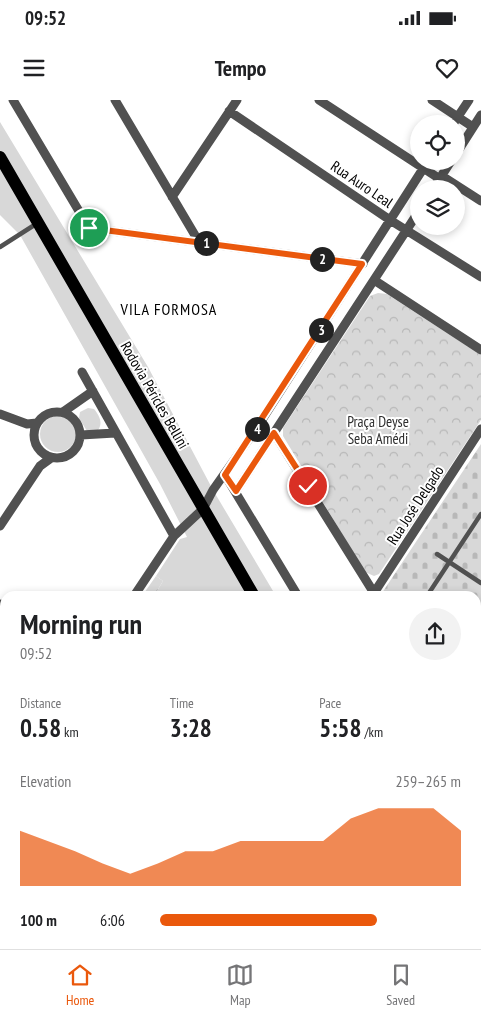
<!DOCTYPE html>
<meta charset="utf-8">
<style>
:root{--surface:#fff;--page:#f2f2f2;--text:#202124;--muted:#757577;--line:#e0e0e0;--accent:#ea580c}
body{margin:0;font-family:"PT Sans Narrow",sans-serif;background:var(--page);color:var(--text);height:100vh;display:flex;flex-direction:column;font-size:19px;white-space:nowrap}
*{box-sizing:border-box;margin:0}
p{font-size:16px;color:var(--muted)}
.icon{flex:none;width:28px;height:28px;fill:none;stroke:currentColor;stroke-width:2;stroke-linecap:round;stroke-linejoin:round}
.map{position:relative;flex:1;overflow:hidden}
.drawer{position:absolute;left:0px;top:491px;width:481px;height:359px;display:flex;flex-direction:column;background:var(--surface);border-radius:15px 15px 0 0;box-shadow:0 2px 8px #0003}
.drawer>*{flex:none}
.controls{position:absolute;left:410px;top:15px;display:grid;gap:10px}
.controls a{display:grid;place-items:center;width:55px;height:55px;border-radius:50%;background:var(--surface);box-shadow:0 2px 8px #0003;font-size:25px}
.pin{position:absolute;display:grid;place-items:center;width:42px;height:42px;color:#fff;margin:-21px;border:2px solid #fff;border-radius:50%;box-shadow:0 1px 5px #0007}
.km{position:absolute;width:25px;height:25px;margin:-12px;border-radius:50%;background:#222;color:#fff;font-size:14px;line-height:25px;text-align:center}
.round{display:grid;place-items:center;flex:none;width:52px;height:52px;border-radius:26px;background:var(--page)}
.headline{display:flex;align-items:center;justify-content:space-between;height:85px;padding:0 20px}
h1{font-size:28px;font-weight:800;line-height:38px}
.stats{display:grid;grid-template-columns:repeat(3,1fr);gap:8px;height:85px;padding:5px 20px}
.stats div{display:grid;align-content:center}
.stats b{font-size:25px;font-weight:800}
.stats small{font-size:14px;font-weight:400}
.stats p{font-size:14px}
.chart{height:140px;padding:10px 20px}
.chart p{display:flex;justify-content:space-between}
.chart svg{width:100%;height:90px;margin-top:5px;fill:var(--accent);opacity:.7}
ul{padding:0 20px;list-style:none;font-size:16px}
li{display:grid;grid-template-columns:80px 60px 1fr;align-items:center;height:38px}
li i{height:12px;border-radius:6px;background:var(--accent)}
.status{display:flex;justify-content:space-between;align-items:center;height:35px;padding:0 25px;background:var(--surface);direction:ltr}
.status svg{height:14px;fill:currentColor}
header{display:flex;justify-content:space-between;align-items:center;height:65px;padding:0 20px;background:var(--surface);font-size:22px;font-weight:800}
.dock{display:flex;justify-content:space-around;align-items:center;height:70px;border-top:1px solid var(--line);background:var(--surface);font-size:14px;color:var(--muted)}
.dock a{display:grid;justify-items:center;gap:2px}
.dock .current{color:var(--accent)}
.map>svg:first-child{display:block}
.green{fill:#d8d8d8}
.forest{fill:url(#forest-firs)}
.cemetery{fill:url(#cemetery-stones)}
.park{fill:url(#park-crowns)}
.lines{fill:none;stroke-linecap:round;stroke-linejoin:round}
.path{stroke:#737373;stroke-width:1;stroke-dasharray:1 2.5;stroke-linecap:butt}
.service{stroke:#515151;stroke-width:4.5}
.minor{stroke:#515151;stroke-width:9}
.primary{stroke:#000;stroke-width:12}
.route-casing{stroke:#fff;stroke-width:10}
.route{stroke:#ea580c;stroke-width:6}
.labels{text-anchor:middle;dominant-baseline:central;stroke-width:4;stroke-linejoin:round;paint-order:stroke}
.street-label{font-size:15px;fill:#000;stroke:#fff}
.park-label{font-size:15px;fill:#2f2f2f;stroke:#fff}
.neighbourhood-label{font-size:16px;letter-spacing:1px;fill:#000;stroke:#fff}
</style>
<div class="status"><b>09:52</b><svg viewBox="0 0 49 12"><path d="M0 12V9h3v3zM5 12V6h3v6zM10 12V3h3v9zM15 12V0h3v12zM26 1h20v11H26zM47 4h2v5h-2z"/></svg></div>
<header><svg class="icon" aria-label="menu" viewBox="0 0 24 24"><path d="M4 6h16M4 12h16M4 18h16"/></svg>Tempo<svg class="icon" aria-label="heart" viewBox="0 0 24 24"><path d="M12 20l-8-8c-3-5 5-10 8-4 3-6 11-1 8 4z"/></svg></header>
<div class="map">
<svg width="481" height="849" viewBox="0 0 481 849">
<defs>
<pattern id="forest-firs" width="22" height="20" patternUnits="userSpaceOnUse" patternTransform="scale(1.25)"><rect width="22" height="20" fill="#d8d8d8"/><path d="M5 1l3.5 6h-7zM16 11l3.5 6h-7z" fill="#b8b8b8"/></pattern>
<pattern id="cemetery-stones" width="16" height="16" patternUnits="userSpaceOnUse" patternTransform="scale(1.25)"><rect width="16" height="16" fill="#d8d8d8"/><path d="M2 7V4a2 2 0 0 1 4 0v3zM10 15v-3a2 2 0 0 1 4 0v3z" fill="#b8b8b8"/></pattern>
<pattern id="park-crowns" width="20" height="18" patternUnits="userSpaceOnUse" patternTransform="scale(1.25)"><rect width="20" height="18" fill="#d8d8d8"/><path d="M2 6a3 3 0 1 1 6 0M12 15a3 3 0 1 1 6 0" fill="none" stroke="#b8b8b8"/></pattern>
</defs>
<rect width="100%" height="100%" fill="#fff"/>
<!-- green -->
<path class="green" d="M0,22l148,245 65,123 63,106h-122l9,-15 -7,-5 24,-37 7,-2 -27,-53 -140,-249 -20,-20z
M88,308l6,1c6,7 10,16 2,23l-9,-1 -8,-13 1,-6z
M40 334a18 18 0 1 1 36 0a18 18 0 1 1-36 0Z
M0,762l5,2v81h147l-1,2 1,2h-152z
M476,836l5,6v7h-234l3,-4h226z"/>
<!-- forest -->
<path class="forest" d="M156,476l7,5 -9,15h-12z
M5,702v62l-5,-2v-52z
M152,845h98l-3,4h-95l-2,-2z"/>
<!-- cemetery -->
<path class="cemetery" d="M481,344v287l-5,7v-142h-96z"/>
<!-- park -->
<path class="park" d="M378,193l9,1 94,61v65l-102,154 -5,2 -9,-4 -82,-136v-8l87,-132z"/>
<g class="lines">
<!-- path -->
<path class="path" d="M247,849l3,-4"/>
<!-- service -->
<path class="service" d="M0,147l36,-23
M437,454l44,29
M427,496l54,-82
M476,567l5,-1"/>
<!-- minor -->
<path class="minor" d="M13,0l76,128 274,36
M115,0l84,142
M319,0l121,79
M432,0l41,27
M229,11l161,109 91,57
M453,24l16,-24
M456,54l25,-39
M442,76l39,25
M433,89l18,-28
M172,97l65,-97
M374,180l107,70
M82,272l92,164
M34 335a23 23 0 1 1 46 0a23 23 0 1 1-46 0Z
M63,312l30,-21
M0,314l27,10 10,-1
M274,333l100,160
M81,335l34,-2
M225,375l73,121
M236,391l183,-280
M0,426l40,-60 11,-8
M134,496l40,-60 29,-27 10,-19 43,-61 172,-268
M372,496l109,-167
M0,504l5,2
M476,651l5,-7
M476,669l5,8
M0,699l5,-7
M476,805l5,8"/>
<!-- primary -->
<path class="primary" d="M0,57l254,439
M458,845l2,4"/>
</g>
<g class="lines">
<!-- route casing -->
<g class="route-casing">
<path id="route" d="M89,128l273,36 -137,211 11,16 38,-58 34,53"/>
</g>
<!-- route -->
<use href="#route" class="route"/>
</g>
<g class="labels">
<!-- street labels -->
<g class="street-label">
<text transform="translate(362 84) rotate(34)">Rua Auro Leal</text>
<text transform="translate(155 295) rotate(60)">Rodovia Péricles Bellini</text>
<text transform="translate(415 405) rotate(-57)">Rua José Delgado</text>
</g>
<!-- park labels -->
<g class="park-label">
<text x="378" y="321">Praça Deyse<tspan x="378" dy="17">Seba Amédi</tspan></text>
</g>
<!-- neighbourhood labels -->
<g class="neighbourhood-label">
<text x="169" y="209">VILA FORMOSA</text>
</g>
</g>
</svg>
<div class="controls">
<a><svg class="icon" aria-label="locate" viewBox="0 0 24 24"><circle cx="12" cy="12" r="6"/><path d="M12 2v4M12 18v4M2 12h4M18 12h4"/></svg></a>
<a><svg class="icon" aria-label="layers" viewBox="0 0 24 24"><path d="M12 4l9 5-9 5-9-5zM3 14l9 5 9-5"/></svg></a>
</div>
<div class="pin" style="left:89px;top:128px;background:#1e9e55"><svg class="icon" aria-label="arrive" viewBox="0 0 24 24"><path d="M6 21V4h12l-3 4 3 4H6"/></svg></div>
<div class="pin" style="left:308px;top:386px;background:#d93025"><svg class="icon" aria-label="check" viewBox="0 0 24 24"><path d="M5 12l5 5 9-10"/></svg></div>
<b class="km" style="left:206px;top:143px">1</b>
<b class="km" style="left:322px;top:159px">2</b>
<b class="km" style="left:321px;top:230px">3</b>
<b class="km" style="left:257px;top:329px">4</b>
<section class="drawer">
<div class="headline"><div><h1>Morning run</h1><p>09:52</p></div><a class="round"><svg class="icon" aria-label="share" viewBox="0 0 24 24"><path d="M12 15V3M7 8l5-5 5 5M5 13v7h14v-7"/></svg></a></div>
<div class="stats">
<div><p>Distance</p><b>0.58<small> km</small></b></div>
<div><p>Time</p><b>3:28</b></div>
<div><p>Pace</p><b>5:58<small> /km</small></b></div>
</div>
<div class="chart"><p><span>Elevation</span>259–265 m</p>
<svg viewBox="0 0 160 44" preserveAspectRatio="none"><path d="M0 44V17L10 22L20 27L30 33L40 38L50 33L60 27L70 27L80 22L90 22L100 22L110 22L120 11L130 6L140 6L150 6L160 17V44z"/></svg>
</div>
<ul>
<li><b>100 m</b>6:06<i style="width:72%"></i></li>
</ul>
</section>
</div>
<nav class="dock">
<a class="current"><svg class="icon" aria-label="home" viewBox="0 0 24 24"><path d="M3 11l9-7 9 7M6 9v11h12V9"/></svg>Home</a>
<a><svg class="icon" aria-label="map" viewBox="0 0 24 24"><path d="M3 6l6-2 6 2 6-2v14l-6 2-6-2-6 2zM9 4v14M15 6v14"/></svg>Map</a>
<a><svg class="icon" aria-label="saved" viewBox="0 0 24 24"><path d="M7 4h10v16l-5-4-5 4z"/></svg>Saved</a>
</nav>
